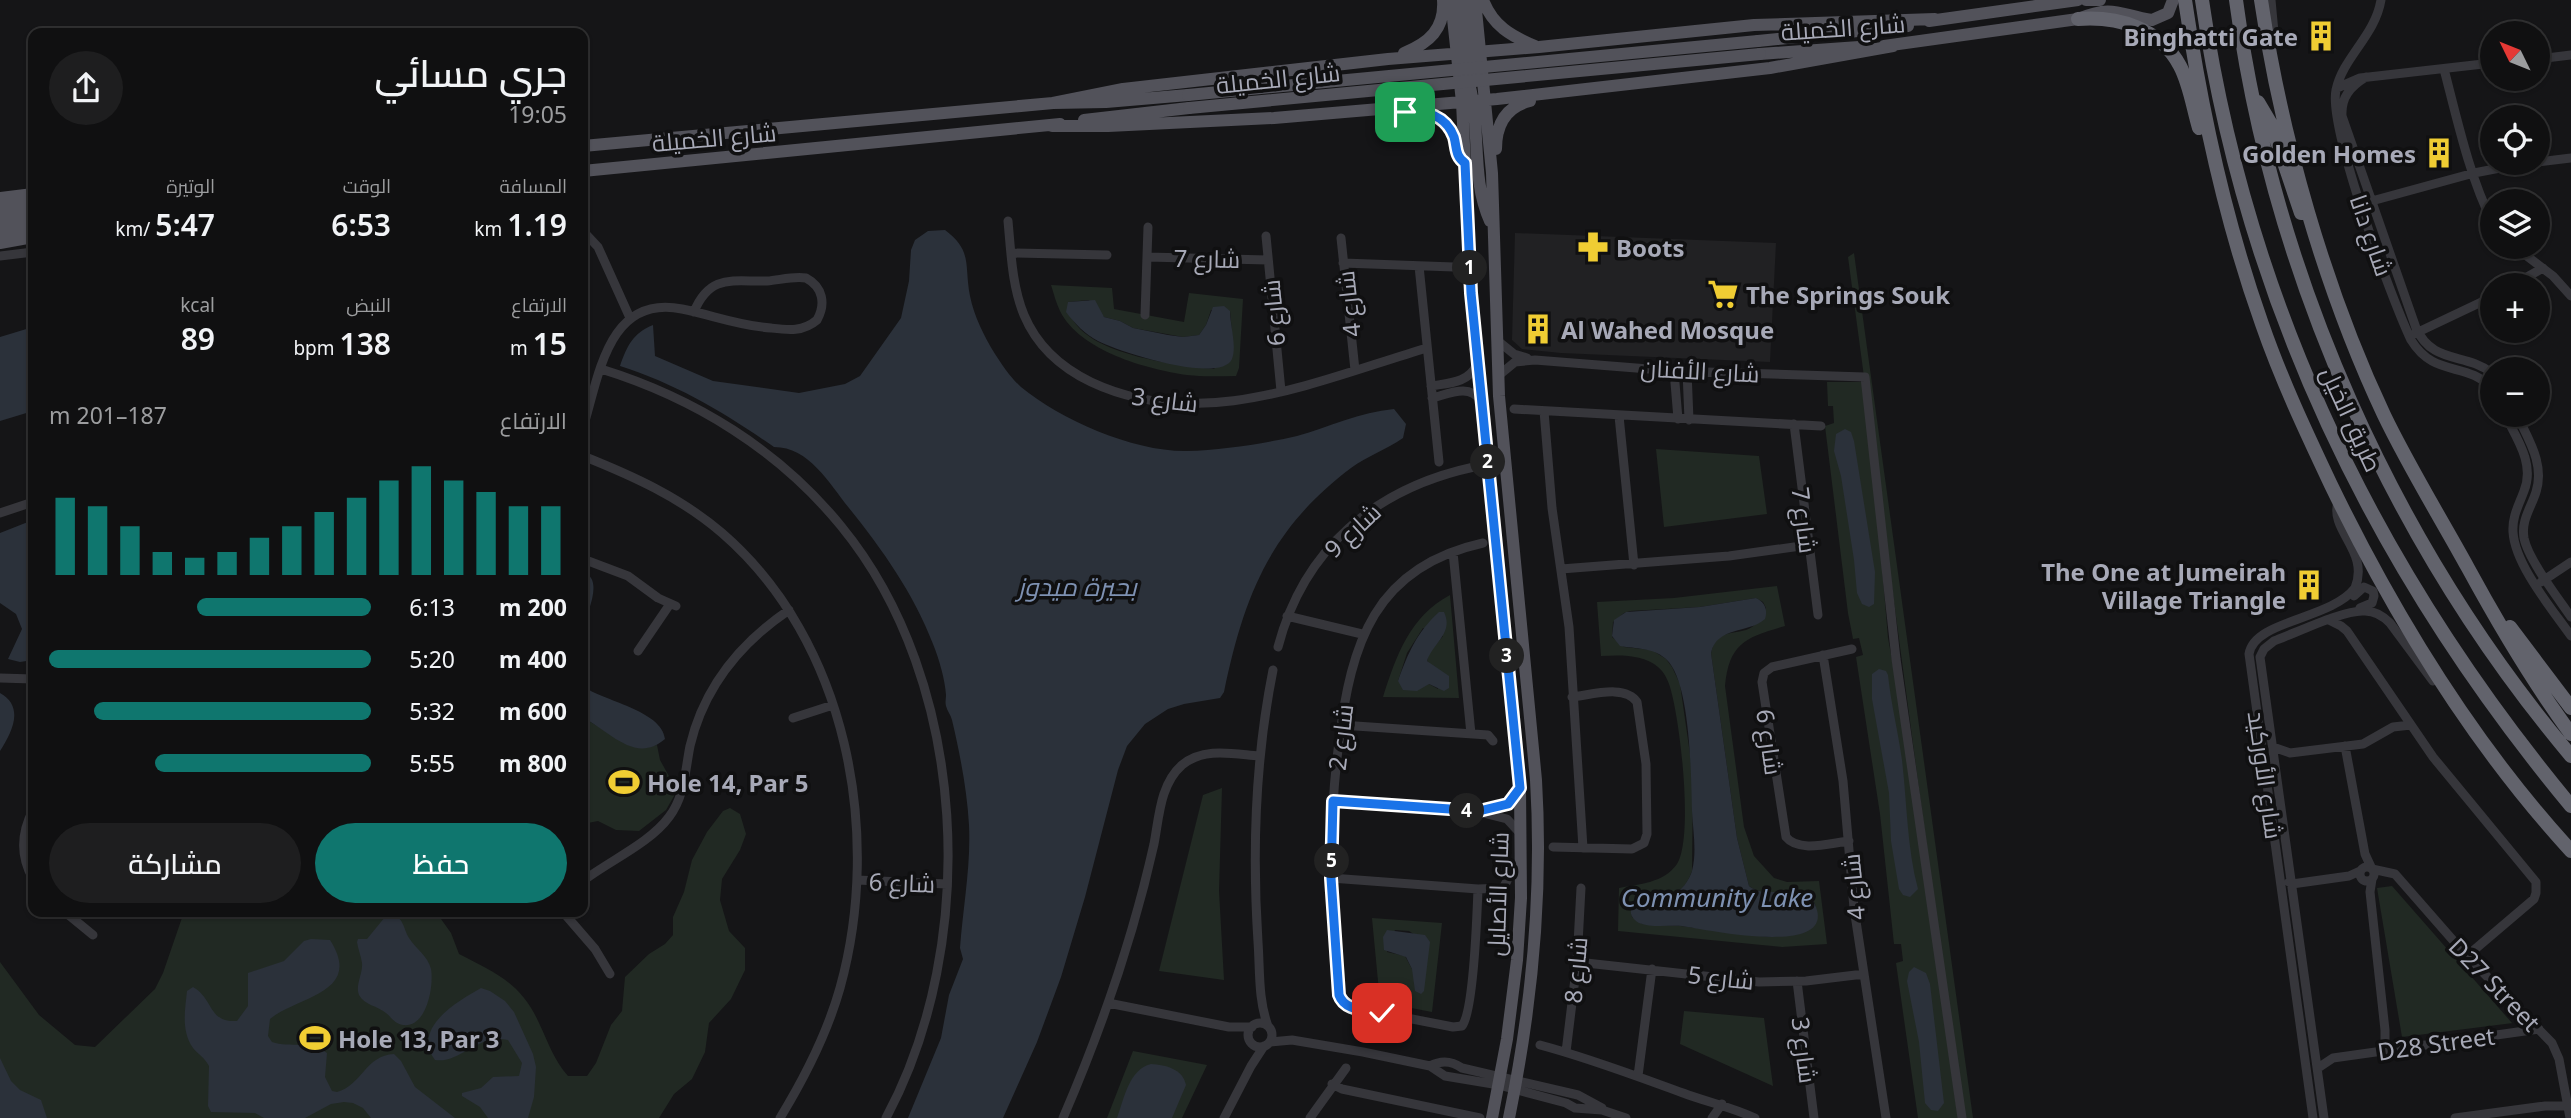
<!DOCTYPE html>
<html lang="ar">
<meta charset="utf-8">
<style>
:root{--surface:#101011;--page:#1e1e1f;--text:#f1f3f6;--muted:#9c9d9f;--line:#303031;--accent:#0f766e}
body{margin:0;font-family:"Noto Sans",Cairo,sans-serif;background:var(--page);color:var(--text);direction:rtl;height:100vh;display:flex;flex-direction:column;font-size:26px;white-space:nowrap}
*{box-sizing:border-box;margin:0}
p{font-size:23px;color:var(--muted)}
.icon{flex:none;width:38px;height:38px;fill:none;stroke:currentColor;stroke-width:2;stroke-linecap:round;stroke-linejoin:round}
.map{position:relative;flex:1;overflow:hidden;direction:ltr}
.panel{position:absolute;left:28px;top:28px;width:560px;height:889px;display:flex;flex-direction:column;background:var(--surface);border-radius:14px;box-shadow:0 2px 5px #0004,0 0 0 2px var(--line);direction:rtl}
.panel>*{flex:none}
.needle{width:46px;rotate:313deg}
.tools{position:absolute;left:2480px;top:21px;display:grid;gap:14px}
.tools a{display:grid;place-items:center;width:70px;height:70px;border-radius:50%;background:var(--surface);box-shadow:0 2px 5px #0004,0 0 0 2px var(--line);font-size:35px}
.pin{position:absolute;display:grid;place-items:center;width:60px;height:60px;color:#fff;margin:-30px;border-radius:14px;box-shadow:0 4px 10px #0006}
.km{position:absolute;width:35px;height:35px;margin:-18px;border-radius:50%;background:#222;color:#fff;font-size:19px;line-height:35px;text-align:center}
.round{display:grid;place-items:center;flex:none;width:74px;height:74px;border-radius:37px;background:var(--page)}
.overview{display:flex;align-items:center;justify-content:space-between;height:119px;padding:0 21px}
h1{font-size:38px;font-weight:600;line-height:52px}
.metrics{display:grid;grid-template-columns:repeat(3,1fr);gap:10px;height:119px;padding:7px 21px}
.metrics div{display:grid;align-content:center}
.metrics b{font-size:30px;font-weight:600}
.metrics small{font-size:19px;font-weight:400}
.metrics p{font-size:19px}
.chart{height:196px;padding:14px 21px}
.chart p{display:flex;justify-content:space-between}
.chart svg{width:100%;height:126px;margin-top:7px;stroke:var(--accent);stroke-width:6}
.button{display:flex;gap:14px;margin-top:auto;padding:14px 21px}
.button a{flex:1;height:80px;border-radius:42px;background:var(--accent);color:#fff;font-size:28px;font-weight:600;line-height:80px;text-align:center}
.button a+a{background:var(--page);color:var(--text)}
ul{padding:0 21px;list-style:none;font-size:23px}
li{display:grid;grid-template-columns:112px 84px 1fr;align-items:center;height:52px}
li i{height:18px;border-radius:9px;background:var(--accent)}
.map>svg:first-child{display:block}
.built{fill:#212123}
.green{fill:#212923;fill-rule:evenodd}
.water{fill:#2b313a}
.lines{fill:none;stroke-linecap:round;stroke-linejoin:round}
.minor{stroke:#36363b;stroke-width:9}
.major{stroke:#52525a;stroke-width:12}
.highway{stroke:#62636c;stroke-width:14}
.major-bridge{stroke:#52525a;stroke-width:12}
.route-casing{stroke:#fff;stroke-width:14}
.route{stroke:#1a73e8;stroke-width:9}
.labels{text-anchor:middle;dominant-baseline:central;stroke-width:7;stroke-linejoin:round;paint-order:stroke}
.street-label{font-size:24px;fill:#a7a9b7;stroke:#101011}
.poi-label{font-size:24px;font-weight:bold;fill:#a7a9b7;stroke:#101011;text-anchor:start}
.water-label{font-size:26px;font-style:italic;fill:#7e91b2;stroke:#101011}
</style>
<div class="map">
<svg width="2571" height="1118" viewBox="0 0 2571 1118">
<rect width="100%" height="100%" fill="#151517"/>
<!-- built -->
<path class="built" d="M1515,233l261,10 -6,119 -209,-9 -39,-4 -10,-9z"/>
<!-- green -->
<path class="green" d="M1854,253l119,865h-10l-115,-861z
M1051,285l61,3 2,21 70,13 5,-29 54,6 -4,69 -3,8c-16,0 -33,1 -49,-1 -41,-6 -107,-24 -127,-64 -4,-8 -6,-17 -9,-26zM1089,300l15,17 16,4 13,7 50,9 16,-2 7,-10 5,-15 19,1 3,33 -19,25c-38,-4 -115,-13 -139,-46 -4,-5 -5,-15 -7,-21z
M1827,382h35l12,91 14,165 10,54 60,426h-40l-22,-155 7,-2 -2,-17h-7l-14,-130 -24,-157 7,-2 -4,-17 -6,1 -5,-26 -23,-187 9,-3 -1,-17h-5z
M1656,449l103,7 8,58 -103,13z
M1777,586l8,40c-39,11 -56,17 -60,60l19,141 10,29 20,22 13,4 32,-1 8,63 -45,3 -164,-16 1,-43c20,-4 45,-5 58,-24 17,-26 3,-149 -8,-180 -2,-6 -6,-13 -11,-17 -15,-13 -38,-12 -57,-11l-4,-54 77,-4zM1756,598l7,4 3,6c-4,6 -9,16 -14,19 -16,10 -35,-1 -41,26l26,185 12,48c22,18 74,-13 67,37l-48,14 -87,-11 -39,-2 -10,-7 -1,-11c5,-3 10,-8 15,-9 24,-7 34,5 46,-26l1,-96 -13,-91 -8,-17 -6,-8 -14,-9 -28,-3 -12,-10 1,-15 11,-9 6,-2 70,-4z
M1450,595l9,103 -76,-1c13,-41 27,-81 67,-102zM1423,628l20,8 -14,17 -2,8 9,8 2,20 -9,-5 -31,-3 9,-28z
M583,718c25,12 45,34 74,27l3,15 15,27 -1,9 -8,14 -27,21 -23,-1 -18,-9 -15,3z
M1222,788l-3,103 5,89 -65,-9 44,-176z
M730,808l10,6 6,20 -6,16 -18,29 -2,21 9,31 16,17v22l-14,29 -22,24 -4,29 -13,27 -18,15 -15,24h-659v-156l39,53 36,30 20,2 60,-58 8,-16 21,-61h252l15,21 8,21c37,19 62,29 80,69 9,19 15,37 29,53h19l9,-13 15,-38 11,-14 3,-34 24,-23 16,-10 8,-9v-18l11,-25 8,-32 15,-28 16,-21z
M2392,886l120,137h1l-111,14 -25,-149z
M1372,918l70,5 -10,89 -52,-10zM1395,930l14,1 6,4 -3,34 -7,-13 -18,-4z
M1684,1011l80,7 9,68 -93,-42z
M1133,1051l74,14 -25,53h-75z"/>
<!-- water -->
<path class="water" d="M945,230c28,21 19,35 25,66 4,20 14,40 25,58 8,12 15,23 26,33 40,33 113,65 166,64 35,-1 75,-7 110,-15 32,-9 63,-24 97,-27l12,15 -3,14c-17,12 -36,18 -52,30 -81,61 -107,128 -127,224l-4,6 -36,6 -16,5 -23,15 -18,22 -9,24 -33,127 -24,80 -24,65 -34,76h-95l33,-80 8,-43 14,-36 -3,-11c3,-41 11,-82 9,-123 -2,-35 -9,-71 -17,-105 -1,-5 -5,-9 -6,-14 -1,-4 0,-7 0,-11 -1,-16 -7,-36 -13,-51 -19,-50 -51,-95 -84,-136 -20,-25 -40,-61 -75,-61 -49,-34 -97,-63 -154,-81 7,-20 13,-33 33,-41l2,31 58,25 86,12 46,-9 15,-8 41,-58 8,-37 2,-31 4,-10 13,-9z
M1095,300l9,17 16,4 13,7 35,7 15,2 16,-2 7,-10 7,-18 11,-1 6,5c0,14 7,35 2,48 -12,26 -115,-8 -134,-18 -13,-7 -23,-17 -32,-29l2,-10z
M33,327v84l-33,10v-84z
M1845,429l6,3 3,9 21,131 -1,32 -5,3 -7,-3 -5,-11 -3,-33 -13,-84 -7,-25 2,-17z
M33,520v140l-13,2 -12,-3 14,-30 -6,-15 -16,-11v-70z
M583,572c22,7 3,42 0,57z
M1756,598c9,4 12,12 9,21 -17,15 -48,7 -54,34l26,185 12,48c19,16 57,-8 67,21 19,51 -113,22 -134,19 -13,-1 -31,2 -43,-3 -5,-3 -9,-7 -8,-13 0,-19 29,-11 41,-15 10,-4 17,-15 20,-24 5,-19 1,-40 0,-60 -1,-33 -1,-130 -26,-152 -14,-12 -30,-10 -46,-13l-8,-10 2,-16 12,-8 74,-5z
M1439,612h5c10,21 -11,31 -17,49l22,15v12l-5,3 -15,-7 -12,7 -14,-1 -5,-9c10,-28 19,-49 41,-69z
M1879,669l7,2 2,4c3,29 10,56 14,85 5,43 5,88 16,129l-8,8 -7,-2 -4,-6 -8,-48 -2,-48 -17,-94v-25z
M583,686c19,15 79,24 82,53 -30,26 -56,-9 -82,-21z
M0,693c25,14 12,39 0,58z
M391,914c13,3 12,14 18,24 7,11 19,18 22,31 3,17 -4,59 -28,56 -8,-1 -12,-8 -17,-12 -8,-7 -22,-8 -27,-18 -4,-10 4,-21 3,-32 -1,-7 -4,-14 -5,-21l1,-3h9l18,-22z
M1387,930l38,5 5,7 -6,49 -3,3 -6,-3 -3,-22 -6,-12 -22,-7 -1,-13z
M311,939l19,1c34,53 -32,56 -60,79l-2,17 4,6c18,6 38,-2 55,11l-2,24 7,14 5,1c25,-7 29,-37 57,-38l7,7 14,26 40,31h-84l-8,-10 -10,-5 -9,-1 -13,2 -26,14h-41l-9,-5 -44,-1 -3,-6 1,-40c-4,-8 -11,-12 -16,-18 -12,-17 -8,-38 -6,-57l6,-4c21,12 15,36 44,34l11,-15v-33l36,-12 20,-20z
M1914,967l12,6 4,11 14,119 -6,8 -7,-1 -6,-7 -6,-61 -12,-61 2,-9z
M481,988l9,3 15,10 9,11 19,42 3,13 -2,30 -6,21h-40l-8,-11 -18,-11v-3l19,-5 12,-11 26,-1 3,-13 -14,-23c-30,-7 -48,24 -73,20 -24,-32 23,-59 46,-72z
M0,1058l11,23 9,9 21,10 6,18h-47z
M1151,1064c15,1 32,5 35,21l-14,33h-55c7,-19 12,-49 34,-54z"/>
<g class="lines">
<!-- minor -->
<path class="minor" d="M2271,0l4,43
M2381,0c-6,36 -38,57 -45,90 -8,38 56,210 75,250 24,39 56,20 81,49
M2538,59l33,-4
M2444,69c12,46 26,110 48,152
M2366,77c-16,10 -25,20 -24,39l74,212c17,37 49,24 76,45
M2337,88l23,-10 132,-15
M2538,162l33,-4
M2368,202l106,-29 52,-10
M1008,221c3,32 4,65 16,94 13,31 38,53 67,67 110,52 228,-2 336,-34
M583,231l15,16 32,71
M1266,236l15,155
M1341,238l14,132
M2515,247l38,29 18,20
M1011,253l96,2
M0,256l33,-4
M1147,257l121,3
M1343,263l111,4
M1419,266l20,196
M2513,285l30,-17
M1145,315l3,-88
M2414,334l78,-37
M1498,341l16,13 13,4
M601,369c94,29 178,81 240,157 128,156 139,417 45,592
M1674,371l4,48
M1687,371l2,49
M1498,376l17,-14 20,-2 139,11 191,6 31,282 66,459
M1431,386c18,-3 38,-3 46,-22
M1432,398c17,-4 37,-15 49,3
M1514,409l307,17
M1544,411l8,97 17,119 14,221
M2505,415c12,24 30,49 19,76 -5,14 -12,25 -11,41 2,33 39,77 58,104
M2517,415c11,24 28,49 19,77 -5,16 -15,28 -12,46 4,21 34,60 47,79
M1619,416l15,149
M1794,424l24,191
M583,428c16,-52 25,-134 99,-119 30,6 58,17 89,19 17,2 32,4 46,-8 9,-16 6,-33 -11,-42 -13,-2 -26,2 -39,3 -33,1 -57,-8 -73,31
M583,456c50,20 97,41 139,77 125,108 161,300 118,455 -13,46 -35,89 -60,130
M0,513l33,-11
M1453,552l18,182
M583,559l45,17 30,22 18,8
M1561,569l168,-13 79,-11
M2541,582l30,-20
M2354,596l10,-9 9,4 1,5 -2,7 -12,5
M1287,616l75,18
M2329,620l12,6 6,5 86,126 103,125v11l-2,6 -67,57
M1278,647c26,-99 98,-159 196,-180
M638,651l32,-47
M1823,655l20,126 11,127 32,210
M0,678l33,1
M793,718l40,-13
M1341,725l147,10 5,6
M2345,746l20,108 6,13
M2273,747l17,6 73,-9 30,-17 18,-2
M1333,801l146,11 28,7 12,13
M33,810c-12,23 -13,46 0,69
M1482,811l26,-7 11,-14
M1849,841c-19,2 -50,12 -63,-4l-24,-155 2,-9 8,-6 80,-18
M1553,847l79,2 12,-6 3,-9 -1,-70 -9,-62c-12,-18 -46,-7 -65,-5
M2360 874a7 7 0 1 1 14 0a7 7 0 1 1-14 0Z
M2372,869l23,5 70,80 87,89 7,16 11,59
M1331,878l147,11 25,-1 4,-7
M2372,879l-2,13 15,138v21
M857,880l90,4
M583,881c26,-20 67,-38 86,-64 16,-21 16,-46 21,-71 14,-59 49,-102 99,-136
M2289,882l3,2 57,-8 11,-5
M1478,889c-1,24 -4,122 -16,137l-9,1 -102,-20 -9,-5c-10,-20 -8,-76 -9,-100 -3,-53 -1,-107 6,-160 12,-98 35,-175 144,-199
M65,912l28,23
M563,912l32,37 15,25
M1577,962l182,20 47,-1 58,-7
M1797,981l17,137
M1108,1003l121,24h23
M1248 1035a12 12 0 1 1 24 0a12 12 0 1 1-24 0Z
M1268,1026c-10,-26 -8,-57 -10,-84 -6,-92 -3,-182 15,-272
M1270,1042l22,-2 71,12 67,14 15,10 54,9 67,18 9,5 27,2 24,8
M1540,1045c49,13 96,31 143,48 24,9 48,14 72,25
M1566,1052l11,-90 4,-74
M1430,1066c11,-6 22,-5 32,2l116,27 24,13
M2318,1068l15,-10 206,-29
M1638,1076l14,-107
M1332,1084l10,5 138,29
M1063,1118c38,-88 70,-180 91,-274 5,-26 6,-60 28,-79 22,-18 51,-11 77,-9
M1224,1118l27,-52 13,-20
M1310,1118l36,-50
M1712,1118l10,-14
M2313,1118l-64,-464c5,-34 81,-34 106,-66 15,-37 -26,-57 -17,-86
M2324,1118l-64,-461 4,-8 10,-8c22,-8 71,-32 91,-30 10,0 18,5 25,12l43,58
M2455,1118l90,-12h23"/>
<!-- major -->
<path class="major" d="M1451,0l11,102 9,191 49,495 1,110 -4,62 -10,79 -15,79
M1463,0l6,61 5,16
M1475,0l17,173 7,223 37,384c7,115 -4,226 -27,338
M1483,0c10,26 28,36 52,46
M2086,0h14
M1929,21l149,-21
M1758,41l150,-15
M1884,46l194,-27c36,-15 41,-4 74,1l16,-7 5,-13
M1404,53c25,-10 41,-24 39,-53
M1760,54l99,-7
M1466,74c17,47 3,101 24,147
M1053,103l70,-14 265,-30 151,-12 215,-22 181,-6
M1411,112c19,-2 36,7 43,25 2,7 2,15 6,22
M1084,120l105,-12
M1052,126h56l166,-8 223,-19 273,-31 123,-22
M583,146l470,-43 53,-1 82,-7
M1496,149c0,-24 9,-42 34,-48
M583,171l477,-47
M0,198l33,-4
M0,210l33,-4
M0,219l33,-4
M0,231l33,-4
M0,243l33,-6"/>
<!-- highway -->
<path class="highway" d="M2185,0c16,109 40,220 77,324 19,55 44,108 69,161 64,132 141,258 240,366
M2202,0c44,303 175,572 369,806
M2236,0c37,275 157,544 335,756
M2261,0c20,136 64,290 123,415 25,52 56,102 84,153 31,57 64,113 103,166
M2078,19c40,-3 82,9 102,47 10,19 13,42 19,62
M2258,102l13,22 30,89
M2510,627l61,81"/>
<!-- major-bridge -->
<path class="major-bridge" d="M1188,95l570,-54
M1189,108l571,-54"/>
</g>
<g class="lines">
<!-- route casing -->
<g class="route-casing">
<path id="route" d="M1382,1013c-15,-4 -37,-1 -43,-18l-8,-117 2,-77 146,10 29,-7 12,-16 -49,-495 -6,-130c-10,-7 -8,-15 -11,-26 -8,-21 -28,-27 -49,-25"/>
</g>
<!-- route -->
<use href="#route" class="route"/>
</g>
<!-- icons -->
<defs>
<g id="building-bare" transform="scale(2.415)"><path d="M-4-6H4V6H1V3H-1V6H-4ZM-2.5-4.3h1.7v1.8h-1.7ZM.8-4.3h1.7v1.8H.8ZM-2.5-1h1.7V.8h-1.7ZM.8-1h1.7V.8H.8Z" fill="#f0cd33" stroke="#101011" stroke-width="2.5" paint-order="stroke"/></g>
<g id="pharmacy-bare" transform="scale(2.415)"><path d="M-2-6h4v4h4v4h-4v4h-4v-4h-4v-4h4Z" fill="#f0cd33" stroke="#101011" stroke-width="2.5" paint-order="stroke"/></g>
<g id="supermarket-bare" transform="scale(2.415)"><path d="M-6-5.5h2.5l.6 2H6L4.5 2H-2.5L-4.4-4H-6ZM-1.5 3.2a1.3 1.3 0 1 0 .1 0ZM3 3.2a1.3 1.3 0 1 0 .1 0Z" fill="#f0cd33" stroke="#101011" stroke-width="2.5" paint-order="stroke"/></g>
<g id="stadium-bare" transform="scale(2.415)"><path d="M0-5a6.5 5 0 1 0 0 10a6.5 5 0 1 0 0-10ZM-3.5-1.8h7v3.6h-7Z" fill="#f0cd33" stroke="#101011" stroke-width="2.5" paint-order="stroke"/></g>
</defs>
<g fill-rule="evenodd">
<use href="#building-bare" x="2321" y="36"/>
<use href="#building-bare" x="2439" y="153"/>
<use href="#pharmacy-bare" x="1593" y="247"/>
<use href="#supermarket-bare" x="1723" y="294"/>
<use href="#building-bare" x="1538" y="329"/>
<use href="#building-bare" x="2309" y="585"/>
<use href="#stadium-bare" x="624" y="782"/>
<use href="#stadium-bare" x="315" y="1038"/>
</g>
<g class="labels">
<!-- street labels -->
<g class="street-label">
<text transform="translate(1843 27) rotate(-4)">شارع الخميلة</text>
<text transform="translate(1278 78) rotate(-6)">شارع الخميلة</text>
<text transform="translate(714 137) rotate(-5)">شارع الخميلة</text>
<text transform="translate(2372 235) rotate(71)">شارع دانا</text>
<text transform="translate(1207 258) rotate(1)">شارع 7</text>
<text transform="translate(1348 304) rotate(-96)">شارع 4</text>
<text transform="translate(1273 313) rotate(-95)">شارع 6</text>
<text transform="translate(1700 370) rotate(3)">شارع الأفنان</text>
<text transform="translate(1165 399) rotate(7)">شارع 3</text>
<text transform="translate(2352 419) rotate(65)">طريق الخيل</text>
<text transform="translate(1805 520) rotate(83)">شارع 7</text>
<text transform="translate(1352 530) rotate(-43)">شارع 9</text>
<text transform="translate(1340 737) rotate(-83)">شارع 2</text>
<text transform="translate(1770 742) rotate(82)">شارع 6</text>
<text transform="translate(2266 775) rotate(82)">شارع الأوركيد</text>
<text transform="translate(902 882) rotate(2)">شارع 6</text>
<text transform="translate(1853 887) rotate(-95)">شارع 4</text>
<text transform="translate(1497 894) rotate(-88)">شارع الأصايل</text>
<text transform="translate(1575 970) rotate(-85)">شارع 8</text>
<text transform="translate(1721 977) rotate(6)">شارع 5</text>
<text transform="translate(2495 984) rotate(46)">D27 Street</text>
<text transform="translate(2436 1043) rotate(-8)">D28 Street</text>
<text transform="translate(1805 1050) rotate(83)">شارع 3</text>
</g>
<!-- poi labels -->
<g class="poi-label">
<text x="2298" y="36" text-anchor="end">Binghatti Gate</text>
<text x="2416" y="153" text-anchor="end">Golden Homes</text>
<text x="1616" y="247">Boots</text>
<text x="1746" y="294">The Springs Souk</text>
<text x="1561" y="329">Al Wahed Mosque</text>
<text x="2286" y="571" text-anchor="end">The One at Jumeirah<tspan x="2286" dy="28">Village Triangle</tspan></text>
<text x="647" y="782">Hole 14, Par 5</text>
<text x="338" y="1038">Hole 13, Par 3</text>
</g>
<!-- water labels -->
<g class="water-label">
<text x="1077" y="586">بحيرة ميدوز</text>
<text x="1717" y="897">Community Lake</text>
</g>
</g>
</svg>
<div class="tools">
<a><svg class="needle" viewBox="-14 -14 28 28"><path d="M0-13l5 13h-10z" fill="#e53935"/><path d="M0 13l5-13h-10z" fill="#9c9d9f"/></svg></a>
<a><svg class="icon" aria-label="locate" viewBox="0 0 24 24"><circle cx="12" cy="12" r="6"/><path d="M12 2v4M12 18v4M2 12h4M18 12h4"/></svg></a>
<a><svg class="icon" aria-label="layers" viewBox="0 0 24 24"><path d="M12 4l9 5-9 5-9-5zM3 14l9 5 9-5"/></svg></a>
<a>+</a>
<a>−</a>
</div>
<div class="pin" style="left:1405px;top:112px;background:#1e9e55"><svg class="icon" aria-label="arrive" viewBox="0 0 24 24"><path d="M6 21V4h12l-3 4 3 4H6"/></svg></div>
<div class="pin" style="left:1382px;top:1013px;background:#d93025"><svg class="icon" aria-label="check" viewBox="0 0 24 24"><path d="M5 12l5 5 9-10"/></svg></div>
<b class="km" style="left:1470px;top:268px">1</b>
<b class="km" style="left:1488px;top:462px">2</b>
<b class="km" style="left:1507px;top:656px">3</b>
<b class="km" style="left:1467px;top:811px">4</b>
<b class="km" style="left:1332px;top:861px">5</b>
<section class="panel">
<div class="overview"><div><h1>جري مسائي</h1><p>19:05</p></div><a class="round"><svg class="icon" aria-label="share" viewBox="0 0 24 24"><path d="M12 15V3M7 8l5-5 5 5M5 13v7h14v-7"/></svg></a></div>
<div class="metrics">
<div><p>المسافة</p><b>1.19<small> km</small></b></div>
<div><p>الوقت</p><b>6:53</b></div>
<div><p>الوتيرة</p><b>5:47<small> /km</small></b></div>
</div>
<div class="metrics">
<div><p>الارتفاع</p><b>15<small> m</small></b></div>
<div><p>النبض</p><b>138<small> bpm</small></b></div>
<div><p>kcal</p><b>89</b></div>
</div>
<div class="chart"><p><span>الارتفاع</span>187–201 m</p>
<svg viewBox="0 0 160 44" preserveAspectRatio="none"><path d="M5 44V17M15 44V20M25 44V27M35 44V36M45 44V38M55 44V36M65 44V31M75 44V27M85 44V22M95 44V17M105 44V11M115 44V6M125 44V11M135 44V15M145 44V20M155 44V20"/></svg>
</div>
<ul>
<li><b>200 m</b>6:13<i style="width:54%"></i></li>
<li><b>400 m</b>5:20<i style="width:100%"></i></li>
<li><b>600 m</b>5:32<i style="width:86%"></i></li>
<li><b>800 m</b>5:55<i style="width:67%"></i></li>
</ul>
<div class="button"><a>حفظ</a><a>مشاركة</a></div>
</section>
</div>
